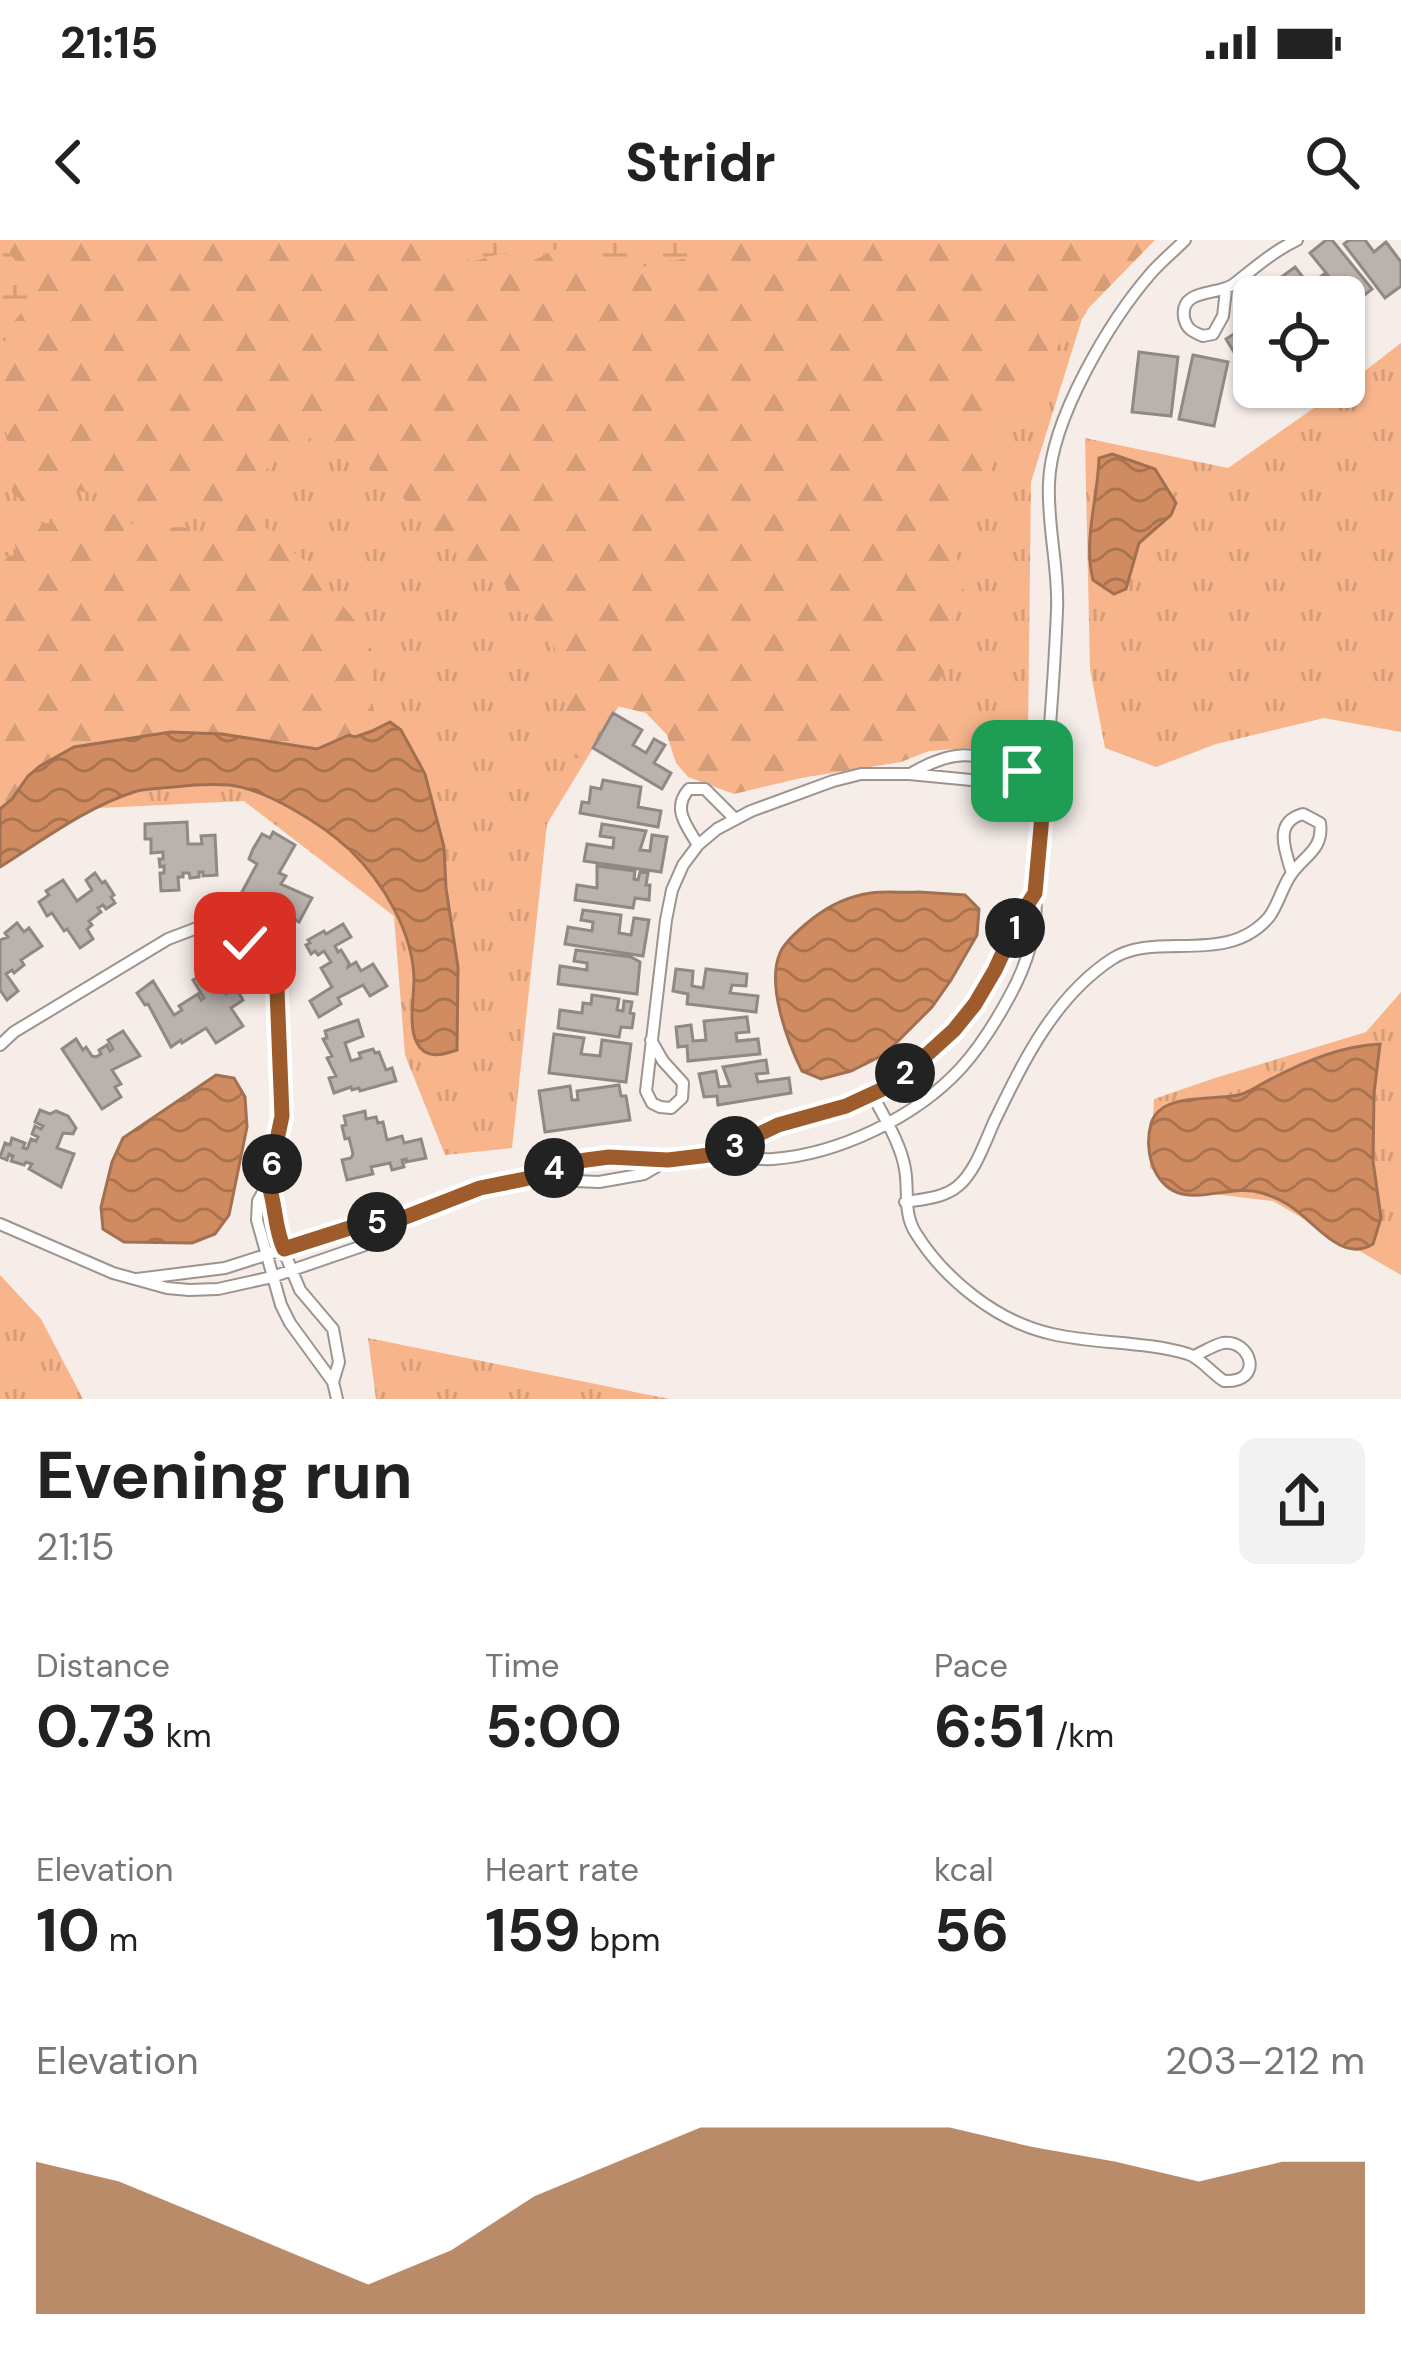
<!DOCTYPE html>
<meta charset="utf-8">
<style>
:root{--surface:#fff;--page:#f2f2f2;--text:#222;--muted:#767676;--accent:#9e5b2b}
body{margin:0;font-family:"DM Sans",sans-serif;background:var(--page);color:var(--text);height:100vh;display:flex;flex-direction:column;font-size:45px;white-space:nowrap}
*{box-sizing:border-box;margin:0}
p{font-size:39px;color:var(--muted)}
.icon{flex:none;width:66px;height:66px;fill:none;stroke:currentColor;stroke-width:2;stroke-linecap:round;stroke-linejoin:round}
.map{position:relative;height:1159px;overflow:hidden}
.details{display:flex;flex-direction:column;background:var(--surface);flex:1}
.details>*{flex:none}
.tools{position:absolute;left:1233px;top:36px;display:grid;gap:24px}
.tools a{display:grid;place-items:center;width:132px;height:132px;border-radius:18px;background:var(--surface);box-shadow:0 3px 9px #0004;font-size:60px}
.pin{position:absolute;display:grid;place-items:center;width:102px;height:102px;color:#fff;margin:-51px;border-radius:24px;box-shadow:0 6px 18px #0006}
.km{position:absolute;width:60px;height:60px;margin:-30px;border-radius:50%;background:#222;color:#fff;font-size:33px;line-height:60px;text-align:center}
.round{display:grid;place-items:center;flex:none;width:126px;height:126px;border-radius:18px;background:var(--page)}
.headline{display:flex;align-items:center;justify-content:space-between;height:204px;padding:0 36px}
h1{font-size:66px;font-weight:700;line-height:90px}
.figures{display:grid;grid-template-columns:repeat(3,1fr);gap:18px;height:204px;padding:12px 36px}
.figures div{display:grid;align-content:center}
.figures b{font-size:60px;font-weight:700}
.figures small{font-size:33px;font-weight:400}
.figures p{font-size:33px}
.chart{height:336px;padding:24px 36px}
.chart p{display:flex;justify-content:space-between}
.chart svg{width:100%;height:216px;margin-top:12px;fill:var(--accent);opacity:.7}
.status{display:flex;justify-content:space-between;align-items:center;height:84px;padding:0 60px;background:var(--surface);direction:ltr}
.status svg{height:33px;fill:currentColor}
header{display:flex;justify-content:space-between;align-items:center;height:156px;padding:0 36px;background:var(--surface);font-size:54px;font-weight:700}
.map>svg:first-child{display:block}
.grass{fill:url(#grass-tufts)}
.forest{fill:url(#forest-firs)}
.wetland{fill:url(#wetland-marsh)}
.water{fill:url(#water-waves);stroke:#a17051;stroke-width:3}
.building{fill:#bab2ad;stroke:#908884;stroke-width:3}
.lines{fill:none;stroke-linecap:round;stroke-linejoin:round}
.minor-casing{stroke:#9c948f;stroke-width:14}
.minor{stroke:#fff;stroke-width:10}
.route-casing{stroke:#fff;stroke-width:24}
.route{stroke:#9e5b2b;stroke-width:15}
</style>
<div class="status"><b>21:15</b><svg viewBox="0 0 49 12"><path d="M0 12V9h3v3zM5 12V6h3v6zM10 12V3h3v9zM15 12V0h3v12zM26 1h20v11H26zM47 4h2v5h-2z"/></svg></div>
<header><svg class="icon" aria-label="back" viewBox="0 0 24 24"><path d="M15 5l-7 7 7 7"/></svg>Stridr<svg class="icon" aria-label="search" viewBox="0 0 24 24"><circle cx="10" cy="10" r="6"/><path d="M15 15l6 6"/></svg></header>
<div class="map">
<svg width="1401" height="1159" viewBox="0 0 1401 1159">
<defs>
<pattern id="grass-tufts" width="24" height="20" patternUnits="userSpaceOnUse" patternTransform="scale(3)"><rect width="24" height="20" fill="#f8b58b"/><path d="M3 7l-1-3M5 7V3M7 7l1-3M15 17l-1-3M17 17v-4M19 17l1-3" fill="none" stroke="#d59c78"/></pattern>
<pattern id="forest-firs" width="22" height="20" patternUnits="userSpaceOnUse" patternTransform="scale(3)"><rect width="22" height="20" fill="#f8b58b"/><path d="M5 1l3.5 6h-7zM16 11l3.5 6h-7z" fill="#d59c78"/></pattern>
<pattern id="wetland-marsh" width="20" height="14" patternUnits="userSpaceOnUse" patternTransform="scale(3)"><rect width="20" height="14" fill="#f8b58b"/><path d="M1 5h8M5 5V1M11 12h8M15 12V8" fill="none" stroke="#d59c78"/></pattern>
<pattern id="water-waves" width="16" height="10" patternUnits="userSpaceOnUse" patternTransform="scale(3)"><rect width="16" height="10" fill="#d08c60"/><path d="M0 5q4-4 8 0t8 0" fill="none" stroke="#a97350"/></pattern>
</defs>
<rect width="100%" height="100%" fill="#f6ede8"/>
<!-- grass -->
<path class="grass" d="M0,0h1130l-48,79 -51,163 -3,252 -388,-63 -93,153 -35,324 -67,7 -40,-100 -11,-139 -150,-115 -185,9 -59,56z
M1401,103v389l-77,-14 -108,26 -60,23 -51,-19 -15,-79 -5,-231 143,30 116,-81z
M1401,752v283l-128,-74 -77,-9 -46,-24 4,-69 61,-21 151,-46z
M0,1035l41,44 42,80h-83z
M368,1098l301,61h-293z"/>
<!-- forest -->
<path class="forest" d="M0,0h451l1,9 19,13 31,-9 28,9 30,-15 68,24 59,-13 21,-18h447l-81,83 -25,36 -10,30 -23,29 -18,10 -11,51 -27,26 -6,36 11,56 -13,22 1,24 -4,20 -18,32v18l75,2 29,12 -8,26 -10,7 -49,-12 -39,3 -28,11 -100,16 -67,16 -46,-17 -12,-14 -9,-28 -21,-22 -29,-7 -21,25 -10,29 -23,-5 -2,-27 8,-31 -6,-28 -12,-30 -20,-24 -20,-6 -6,-25 -48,-30 -30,-26 -26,-33 -64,-51 -26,-6 -26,12 -20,21 -10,28 8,25 15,17 29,21 58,71 9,24 -2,44 3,14 -26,20 -32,14 -95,-15 -114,7 -80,35 -16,23 -12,10v-252l17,-2 -3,-15 -14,-6v-16l33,6 20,-1 24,-16 30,3 26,14 24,4 24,-1 43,11 14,-9 -6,-21c-27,-7 -58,11 -86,6 -13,-2 -24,-10 -36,-16 -27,-13 -58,-4 -84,7l-14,-13 1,-28 -12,-57 -1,-46 9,-34 9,-63z"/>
<!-- wetland -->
<path class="wetland" d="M0,0l18,24 12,39 -21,24 -9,34z
M451,0h257l-21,18 -23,3 -36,10 -68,-24 -30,15 -28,-9 -31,9 -20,-13z"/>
<!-- water -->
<path class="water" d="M1112,214l43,15 21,34 -5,12 -32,28 -13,46 -12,5 -21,-14c-10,-40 5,-82 6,-122z
M390,482l11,8 24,44 19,73 2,41 12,79 -1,83c-15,5 -31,10 -40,-7 -9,-16 -3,-46 -3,-64 -1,-47 -31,-97 -64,-129 -28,-26 -84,-61 -121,-65 -18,-1 -38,0 -55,2 -12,1 -25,1 -37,4 -49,15 -94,49 -137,76v-58l12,-10 16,-23 12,-10 34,-19 97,-15 51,2 95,15 32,-14 6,2 17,-6z
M919,652l46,3 14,14 -2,26 -26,45 -19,27 -47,47 -34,17 -30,8 -19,-8c-14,-28 -36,-86 -22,-118 5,-12 22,-26 32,-34 18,-14 36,-23 59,-26 16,-2 32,0 48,-1z
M1380,804l-6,49 -1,68 8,57 -8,26c-27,17 -51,-12 -70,-28 -11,-10 -27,-19 -41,-23 -37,-12 -85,25 -108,-24 -6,-14 -7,-31 -3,-45 9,-33 64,-22 91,-30 11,-4 22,-12 33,-17 33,-17 67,-31 105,-33z
M216,835l18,3 11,19 2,30 -18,88 -14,19 -23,9 -68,-1 -21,-13 -2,-22 11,-45 11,-24z"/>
<!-- building -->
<path class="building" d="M1326,0h6l40,49 -20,16 -42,-52z
M1349,0h16l9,12 12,-10 15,20v24l-16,12 -41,-54z
M1295,27l14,18 15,-11 17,23h-47l-14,-19z
M1242,89l8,13 4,-2v45l-28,-46z
M1139,112l39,5 -7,59 -39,-4z
M1193,115l35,7 -14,64 -35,-7z
M613,473l29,17 -9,15 13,8 8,-14 11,6 -11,18 17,10 -9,16 -69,-41z
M603,540l38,7 -3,20 23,4 -3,16 -78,-14 2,-11 7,1 2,-16 10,2z
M187,582l1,22h14l-1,-8 14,-1 2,40 -14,1v-4h-4v5l-9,1 -1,-5h-6v4h-5l1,13 -18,1 -1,-18h4v-7l-4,1 -1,-8h4v-7l-12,1v-14h-6v-15z
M602,584l44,7 -6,19 10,1 2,-16 15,2 -6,35 -77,-11 3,-17 26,4 1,-10 -14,-2z
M273,592l22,13 -16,28 7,3 -5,8 31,14 -13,24 -14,-8 3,-4 -8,-4 -2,4 -14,-8 2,-4 -5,-3 -3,6 -16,-9 15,-28 -8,-5 4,-10 9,-15 8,4z
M597,626l38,5 -1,8 4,1 2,-8 8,1 -2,12h4l-1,15 -14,-2 -2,10 -58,-8 2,-15 20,3z
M95,633l7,10 3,-2 9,14 -3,2 4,6 -9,6 -3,-4 -5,3 3,4 -12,9 3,4 -5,4 6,10 -13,9 -13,-19 -3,2 -12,-18 -5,3 -8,-14 10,-7 -3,-4 17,-11 14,21 15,-11 -6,-10z
M583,670l38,5 -2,18 12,2 3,-17 15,2 -6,36 -78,-12 3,-17 24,4 1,-9 -12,-2z
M17,683l7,9 5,-4 13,18 -21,14 3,5 -10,8 -2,-3 -6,4 12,17 -11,9 -7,-10v-50l8,-3 -3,-4z
M343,684l8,13 -16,9 3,6 3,-2 8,13 -1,4 8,-5 5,9 12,-7 14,22 -17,10 -7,-11 -25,13 3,6 -22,13 -9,-16 22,-14 -11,-19 10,-6 -7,-11 -6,4 -3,-4 -4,3 -5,-9 4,-2 -2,-3 16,-9 2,3z
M576,710l55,7 9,5 -3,32 -79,-10 2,-18 27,4v-7l-13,-2z
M211,729l15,25 10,-6 7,12 -12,8 12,18 -27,17 -10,-15 -24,15 -1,-3 -10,7 -23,-43 -3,1 -8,-12 16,-12 21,34 8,-5 -3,-4 19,-12 3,6 3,-2 -11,-18z
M676,729l17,2 -1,15 11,2 3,-19 41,5 -1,12 -14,-1 -2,8 28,3 -2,16 -69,-8 1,-10 -15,-3z
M592,755l27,4 -2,11 6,1 1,-10 8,1 -2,11 4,1 -2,14 -11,-1 -2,10 -61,-9 2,-18 22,3 1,-10 8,1z
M747,777l2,15 -13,1 1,8 21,-2 2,15 -72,7 -1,-15 -9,1 -2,-20 15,-2 2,16 13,-1 -2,-19z
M358,780l5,16 -18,7 6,18 10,-3 -2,-5 14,-4 2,4 4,-1 7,18 6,-2 4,13 -36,10 -1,-3 -7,2 -1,-3 -17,6 -5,-15 7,-2 -9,-18 5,-2 -9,-17 4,-1 -2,-7z
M123,791l17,25 -28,14 9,14 -6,3 6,10 -19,12 -40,-60 14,-10 7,11 3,-3 6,9 4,1 5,-3 -2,-4 8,-5 3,6 3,-2 -5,-9z
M554,794l30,4 -3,16 19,2 2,-16 29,4 -5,38 -77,-9z
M766,820l2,13 -12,1 2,8 31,-4 2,15 -73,12 -1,-9 -13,1 -5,-23 17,-3 3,16 11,-1 -7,-19z
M619,845l2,11h5l4,24 -85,12 -6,-41 31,-5 2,14h6l-1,-9z
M40,870l10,4 6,-3 12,5 8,12 -3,6 -10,-1 -6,15 17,6 -13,33 -32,-18 3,-5 -6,-2 -2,3 -13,-4 2,-5 -4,-2 -2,6 -7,-3 5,-14 5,2 2,-7 13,5 -2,5 4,1 4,-10 5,2 2,-4 -6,-3 3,-8 6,3 2,-3 -8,-4z
M365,871l1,8 10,-2 2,6 5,-1 4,18 15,-4 2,7 17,-4 5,19 -20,4v-3l-4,1 2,7 -12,3 -2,-7 -19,4 2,7 -26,6 -5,-20 9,-2 2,-4 -4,-16 -4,1 -3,-13 4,-1 -2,-9z"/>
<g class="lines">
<!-- minor casing -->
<g class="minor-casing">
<path id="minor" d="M1226,50l-3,26 -10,18 -10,2c-10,-4 -17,-7 -19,-19 -4,-29 34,-21 50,-33 21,-16 38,-32 63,-44
M912,533c64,-37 71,-5 134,-1
M698,605c-11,-19 -27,-36 -9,-56h16l30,30
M651,800l12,21 20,22 -1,15 -11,10 -11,-1 -8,-4 -6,-12 20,-171 6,-30 11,-25 15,-20 19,-16 34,-18 82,-30 28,-7h48l136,13
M0,805l14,-13 154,-93 29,-11 30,6 19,9 19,20 12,26 5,127 -14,67 -10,18 -1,19 24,85 9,18 43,59 4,17
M872,854c12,23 29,50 33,75 4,22 -2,43 10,63 29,47 82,90 137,102 44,10 92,7 136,20 14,5 23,19 36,27 41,2 27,-42 -1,-38 -9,2 -20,9 -29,13
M717,914c18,3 37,6 56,5 66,-5 143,-42 188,-91 19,-21 34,-45 47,-69 18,-32 31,-69 27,-106 9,-94 18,-188 22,-283 2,-42 -10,-84 -8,-127 2,-64 61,-163 103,-211 10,-11 22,-21 33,-32
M526,939l73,3 45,-8 24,-14
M268,943l4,10 6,44 22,53 33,39 6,33 -6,20
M905,962c18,-3 39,-4 53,-16 17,-14 27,-44 36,-64 29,-60 60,-125 118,-163 45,-29 114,8 157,-42 9,-12 13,-29 21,-41 13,-20 34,-26 30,-53l-17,-9c-30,8 -18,36 -11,59
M399,980l81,-32 45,-9 54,-18 30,-4 59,3 49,-6 60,-29 69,-19 39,-18 25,-18 44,-40 21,-26 20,-33 25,-55 15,-23
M0,984l113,49 54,15 22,2 29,-1 54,-12 99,-34 28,-23 -43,6 -131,42 -88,11"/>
</g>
<!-- minor -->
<use href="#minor" class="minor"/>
</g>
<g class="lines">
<!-- route casing -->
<g class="route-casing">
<path id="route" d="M245,703l20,19 12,27 5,127 -14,67c8,22 6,44 16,66l72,-23 42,-6 82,-32 45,-9 54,-18 30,-4 59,3 50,-6 60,-29 68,-19 39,-18 25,-18 44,-40 21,-26 20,-34 25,-54 15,-23 11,-121 -24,-1"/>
</g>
<!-- route -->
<use href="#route" class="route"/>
</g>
</svg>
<div class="tools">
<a><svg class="icon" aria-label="locate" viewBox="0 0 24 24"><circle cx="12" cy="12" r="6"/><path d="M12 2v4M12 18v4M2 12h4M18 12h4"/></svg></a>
</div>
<div class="pin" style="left:1022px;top:531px;background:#1e9e55"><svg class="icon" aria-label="arrive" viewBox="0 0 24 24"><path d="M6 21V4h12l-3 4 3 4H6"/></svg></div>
<div class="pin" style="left:245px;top:703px;background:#d93025"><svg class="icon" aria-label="check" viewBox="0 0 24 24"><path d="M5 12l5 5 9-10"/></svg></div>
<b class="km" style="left:1015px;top:688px">1</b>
<b class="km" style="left:905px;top:833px">2</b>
<b class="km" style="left:735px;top:906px">3</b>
<b class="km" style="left:554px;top:928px">4</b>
<b class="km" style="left:377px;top:982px">5</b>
<b class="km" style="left:272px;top:924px">6</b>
</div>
<section class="details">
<div class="headline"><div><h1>Evening run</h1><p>21:15</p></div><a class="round"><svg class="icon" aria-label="share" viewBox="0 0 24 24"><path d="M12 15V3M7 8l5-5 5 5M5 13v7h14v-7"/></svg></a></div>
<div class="figures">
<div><p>Distance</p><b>0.73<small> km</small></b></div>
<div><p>Time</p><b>5:00</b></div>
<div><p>Pace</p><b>6:51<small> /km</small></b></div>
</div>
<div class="figures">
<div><p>Elevation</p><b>10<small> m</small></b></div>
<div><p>Heart rate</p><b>159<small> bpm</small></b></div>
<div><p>kcal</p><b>56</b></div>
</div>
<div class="chart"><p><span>Elevation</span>203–212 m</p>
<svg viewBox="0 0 160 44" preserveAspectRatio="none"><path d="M0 44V13L10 17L20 24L30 31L40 38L50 31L60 20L70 13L80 6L90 6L100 6L110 6L120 10L130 13L140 17L150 13L160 13V44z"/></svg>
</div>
</section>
